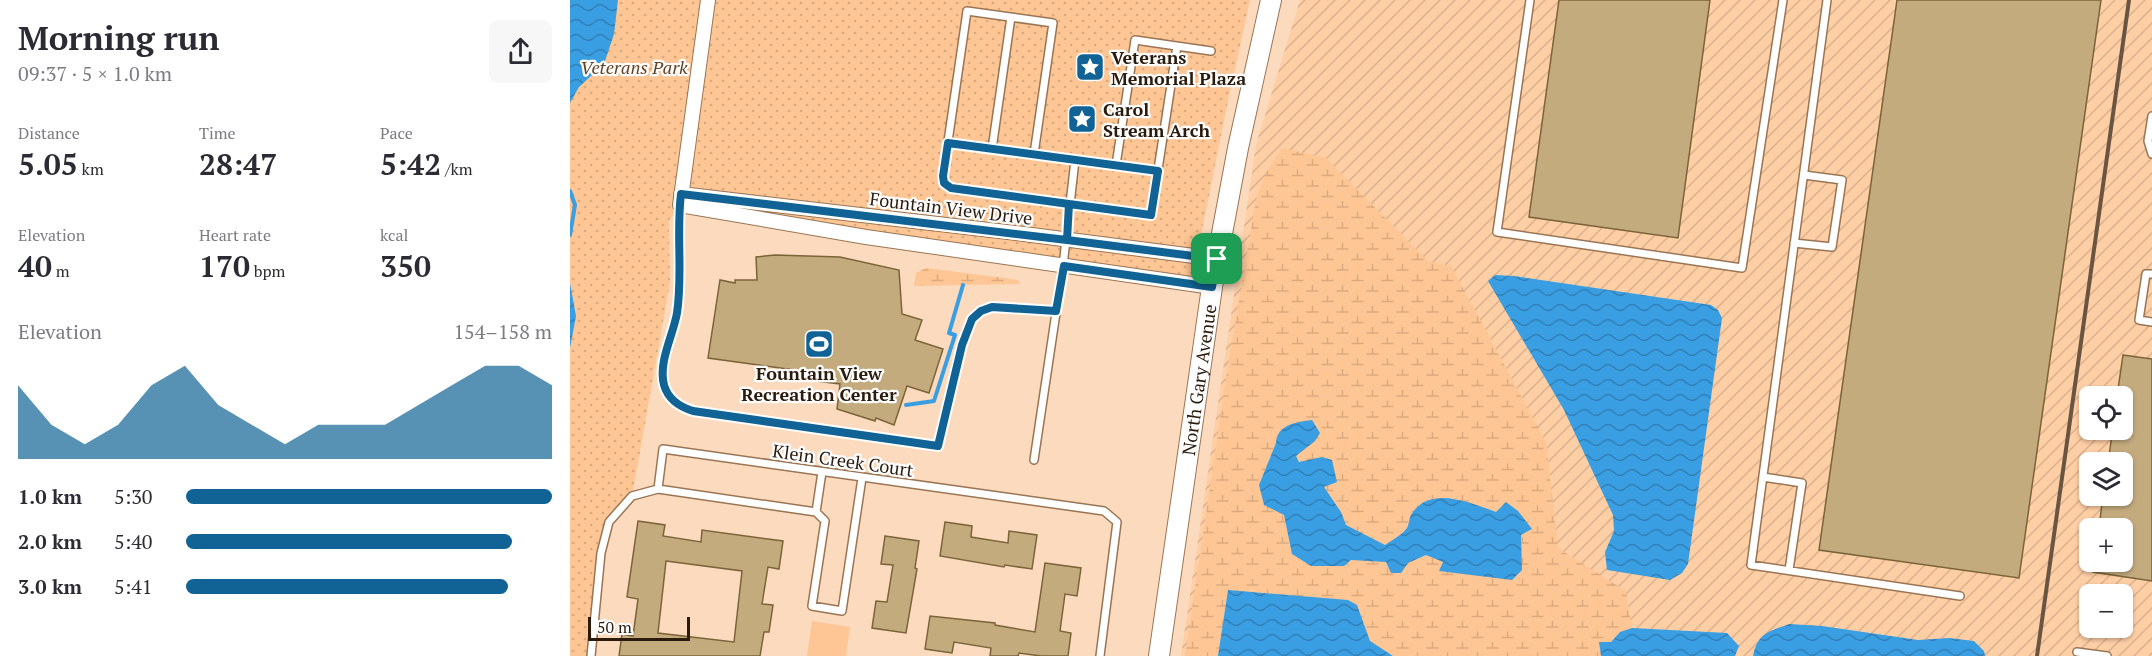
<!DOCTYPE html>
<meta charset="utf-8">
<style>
:root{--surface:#fff;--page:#f7f7f7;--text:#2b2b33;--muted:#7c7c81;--accent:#116395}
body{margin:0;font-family:"PT Serif",serif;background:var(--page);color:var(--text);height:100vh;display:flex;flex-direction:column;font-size:22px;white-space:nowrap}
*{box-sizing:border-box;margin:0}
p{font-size:20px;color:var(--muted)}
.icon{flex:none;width:33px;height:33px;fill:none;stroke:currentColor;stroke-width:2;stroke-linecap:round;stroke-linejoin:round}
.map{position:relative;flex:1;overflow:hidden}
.drawer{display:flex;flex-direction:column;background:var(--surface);width:570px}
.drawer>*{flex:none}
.tools{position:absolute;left:1509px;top:386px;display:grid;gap:12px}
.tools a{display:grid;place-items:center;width:54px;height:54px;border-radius:9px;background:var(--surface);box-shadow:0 2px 4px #0004;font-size:30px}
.scale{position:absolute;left:18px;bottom:15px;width:102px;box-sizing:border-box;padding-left:6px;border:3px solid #2a1b0d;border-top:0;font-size:16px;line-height:21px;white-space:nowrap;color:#2a1b0d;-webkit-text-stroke:4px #fff;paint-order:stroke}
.pin{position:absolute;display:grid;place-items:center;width:51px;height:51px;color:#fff;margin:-26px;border-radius:12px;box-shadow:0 3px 9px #0006}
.round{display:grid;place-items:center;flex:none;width:63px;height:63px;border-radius:9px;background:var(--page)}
.head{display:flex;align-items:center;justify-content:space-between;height:102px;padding:0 18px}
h1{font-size:33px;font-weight:700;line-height:45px}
.figures{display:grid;grid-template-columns:repeat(3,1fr);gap:9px;height:102px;padding:6px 18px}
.figures div{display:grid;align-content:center}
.figures b{font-size:30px;font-weight:700}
.figures small{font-size:16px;font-weight:400}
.figures p{font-size:16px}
.chart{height:168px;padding:12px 18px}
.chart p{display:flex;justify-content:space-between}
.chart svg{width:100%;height:108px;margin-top:6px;fill:var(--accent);opacity:.7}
ul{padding:0 18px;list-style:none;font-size:20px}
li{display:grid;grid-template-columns:96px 72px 1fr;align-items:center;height:45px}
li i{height:15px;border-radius:8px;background:var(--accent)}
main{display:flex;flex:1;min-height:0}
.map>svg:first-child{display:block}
.industrial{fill:url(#industrial-furrows);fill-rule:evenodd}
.green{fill:#fec694}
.wetland{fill:url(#wetland-marsh)}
.park{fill:url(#park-dots)}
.water{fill:url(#water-waves)}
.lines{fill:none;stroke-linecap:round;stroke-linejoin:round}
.stream{stroke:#3a9ee2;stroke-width:4}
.building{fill:#c4ab7e;stroke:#7b6439;stroke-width:1.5;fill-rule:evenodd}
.lane-casing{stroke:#9a7553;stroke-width:10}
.street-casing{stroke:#9a7553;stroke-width:16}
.secondary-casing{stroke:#9a7553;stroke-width:22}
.lane{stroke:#fff;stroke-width:7}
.street{stroke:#fff;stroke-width:14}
.secondary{stroke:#fff;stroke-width:20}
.rail{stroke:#6a5543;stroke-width:4}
.route-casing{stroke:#fff;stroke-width:12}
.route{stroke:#116395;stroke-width:8}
.labels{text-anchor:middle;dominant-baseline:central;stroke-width:4.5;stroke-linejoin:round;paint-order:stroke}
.poi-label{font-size:18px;font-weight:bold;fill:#2a1b0d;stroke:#fff;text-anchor:start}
.park-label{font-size:18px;font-style:italic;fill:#644222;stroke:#fff}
.street-label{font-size:18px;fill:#2a1b0d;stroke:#fff}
</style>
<main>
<section class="drawer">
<div class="head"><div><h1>Morning run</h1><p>09:37 · 5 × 1.0 km</p></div><a class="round"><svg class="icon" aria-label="share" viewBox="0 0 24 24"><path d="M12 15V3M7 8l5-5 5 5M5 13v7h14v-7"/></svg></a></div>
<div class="figures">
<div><p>Distance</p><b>5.05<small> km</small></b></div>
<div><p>Time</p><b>28:47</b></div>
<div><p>Pace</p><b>5:42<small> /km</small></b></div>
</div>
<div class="figures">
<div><p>Elevation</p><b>40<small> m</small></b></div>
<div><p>Heart rate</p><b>170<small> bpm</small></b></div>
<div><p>kcal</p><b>350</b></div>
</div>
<div class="chart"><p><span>Elevation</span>154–158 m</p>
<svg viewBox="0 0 160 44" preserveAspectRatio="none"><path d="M0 44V14L10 30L20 38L30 30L40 14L50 6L60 22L70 30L80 38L90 30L100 30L110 30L120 22L130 14L140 6L150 6L160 14V44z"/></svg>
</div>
<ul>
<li><b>1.0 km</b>5:30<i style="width:100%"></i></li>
<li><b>2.0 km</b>5:40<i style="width:89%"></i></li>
<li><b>3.0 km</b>5:41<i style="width:88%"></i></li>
</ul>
</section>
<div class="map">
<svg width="1582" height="656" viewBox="0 0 1582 656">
<defs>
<pattern id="industrial-furrows" width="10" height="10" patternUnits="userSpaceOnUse" patternTransform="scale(1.5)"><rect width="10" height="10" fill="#fecea5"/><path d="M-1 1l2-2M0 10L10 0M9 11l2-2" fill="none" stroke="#dab08d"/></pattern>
<pattern id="wetland-marsh" width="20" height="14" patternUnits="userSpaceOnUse" patternTransform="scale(1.5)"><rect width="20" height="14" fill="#fec694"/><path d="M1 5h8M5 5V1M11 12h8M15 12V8" fill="none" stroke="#daaa7e"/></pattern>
<pattern id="park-dots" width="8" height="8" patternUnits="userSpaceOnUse" patternTransform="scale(1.5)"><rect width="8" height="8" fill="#fec694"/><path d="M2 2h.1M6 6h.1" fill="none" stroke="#daaa7e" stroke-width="1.8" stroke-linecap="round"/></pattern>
<pattern id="water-waves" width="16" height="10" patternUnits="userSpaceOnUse" patternTransform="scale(1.5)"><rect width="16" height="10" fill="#3a9ee2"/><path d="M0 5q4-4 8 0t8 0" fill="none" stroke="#3180b6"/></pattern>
</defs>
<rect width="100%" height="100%" fill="#fcdabe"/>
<!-- industrial -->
<path class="industrial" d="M730,0h852v656h-971l75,-511zM1520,396h32v33h-32zM1520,462h32v33h-32zM1520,528h32v33h-32zM1520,594h32v33h-32z"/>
<!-- green -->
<path class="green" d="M242,621l38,6 -4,29h-39z"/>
<!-- wetland -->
<path class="wetland" d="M712,148l44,10 102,103 23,5 95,176 12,106 68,43 6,37 -20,28h-427l42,-284 29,-172 10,-27z
M356,268l79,10 12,2 4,4 -107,2 2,-13z"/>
<!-- park -->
<path class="park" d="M0,0h680l-23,106 -35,174 -512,-75 -11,16 1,62 -38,213 -23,26 -8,31 -10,103h-21z"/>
<!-- water -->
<path class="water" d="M0,0h48l-4,34 -10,30 -25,23 -9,16z
M925,275l19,1 197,29 7,5 4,8 -34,246 -6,9 -12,7 -63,-10 -2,-18 9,-21 -1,-16 -49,-105 -76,-129z
M0,283l6,33 -6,32z
M742,420l8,13 -5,8 -19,15 3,6 23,-5 10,3 5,22 -13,5 17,25 5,13 39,20c6,-4 18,-11 22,-17 2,-3 2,-9 4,-13 18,-31 60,-12 85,-3l10,-10 12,9 14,18 -11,6 1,35 -10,10 -73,-9 4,-9 -17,-7 -18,8 -7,10h-10l-5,-11 -35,-2 -7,6h-33l-19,-12 -8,-39 -20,-10 -5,-20 17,-42c1,-19 21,-21 36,-23z
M658,590l120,10 9,5 13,36 23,15h-175z
M1219,624l33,2 96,14 31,-2 25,3 10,10 1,5h-232c5,-23 15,-24 36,-32z
M1062,628l95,5 12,13 -4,10h-134l-2,-14h12l9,-10z"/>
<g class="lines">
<!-- stream -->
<path class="stream" d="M0,191l5,14 -5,30
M336,405l28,-4 21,-66 -6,-2 14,-48"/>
</g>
<!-- building -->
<path class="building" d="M989,0h151l-32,238 -149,-21z
M1327,0h204l-82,578 -200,-28z
M205,255l65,2 59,13 3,44 20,6 -7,20 28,9 -14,44 -22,-7 -13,39 -18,-7 -1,3 -38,-12 3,-25 -32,-4 1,-8 -101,-14 12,-78 15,3v-3h22l-1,-23z
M1553,355l29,4v222l-59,-9 1,-11h28v-33h-23l4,-33h19v-33h-14l5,-33h9v-33h-5z
M68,521l27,4 -2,11 38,6 1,-12 81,11 -4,28 -11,-2 -6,37 11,1 -4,27h-5l-4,24h-141l3,-22 11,2 5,-37 -11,-2zM96,561l76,10 -8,71 -76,-9z
M375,522l27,4 -1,11 37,6 1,-12 28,4 -5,34 -27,-4 -1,2 -64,-11z
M315,536l34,5 -4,27 2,1 -11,64 -34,-5 4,-27 11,1 6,-37 -12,-1z
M475,563l36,5 -4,28 -12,-2 -5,37 11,2 -3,23h-27l-22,-3 -1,3h-28l1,-8 -37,-6 -2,11 -27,-4 5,-33 65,7v2l40,7z"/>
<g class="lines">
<!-- lane casing -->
<g class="lane-casing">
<path id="lane" d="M960,0l-33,232 245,36 41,-268
M1257,0l-76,565 209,31
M607,46l-26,169 -201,-27 -6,-5 -1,-7 24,-165 86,12 -19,131 82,11 19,-125 76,11
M1582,116l-4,25 4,13
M377,143l87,11
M422,149l19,-132
M546,165l42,6
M110,205c-2,41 3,85 -7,125 -4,18 -14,36 -9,55 3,14 16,22 29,26l245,35 24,-101 10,-26 9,-8 11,-4 64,4
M1224,243l38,4 10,-67 -38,-5
M1582,274h-6l-7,46 13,2
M464,460l29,-194 12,-106
M1193,477l39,6 -13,87
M88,489l5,-40 441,62 13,11 -17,134
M246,512l9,9 -13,85 30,5 20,-133
M1507,652l30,4
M21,656l10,-103 8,-31 23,-26 26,-7 158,23 6,-40"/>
</g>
<!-- street casing -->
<g class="street-casing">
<path id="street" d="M138,0l-28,205 186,32 346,50
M111,194l343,40 193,25"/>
</g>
<!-- secondary casing -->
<g class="secondary-casing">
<g id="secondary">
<path id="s1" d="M589,656l53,-369 26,-139 33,-148"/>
</g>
</g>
<!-- lane -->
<use href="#lane" class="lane"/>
<!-- street -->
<use href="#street" class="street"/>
<!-- secondary -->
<use href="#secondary" class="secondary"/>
<!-- rail -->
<path class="rail" d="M1467,656l92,-656"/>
</g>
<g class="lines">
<!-- route casing -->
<g class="route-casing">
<path id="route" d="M647,259l-150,-19 2,-36 -118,-16 -7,-5 -1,-7 5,-33 210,28 -7,44 -82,-11 -2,36 -386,-46c-5,39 2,80 -4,119 -4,23 -19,49 -13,72 4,14 16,22 29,26l245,35 24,-101 10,-26 9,-8 11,-4 64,4 8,-45 148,21 5,-28"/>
</g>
<!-- route -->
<use href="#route" class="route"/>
</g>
<!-- icons -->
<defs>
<g id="sight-square" transform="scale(1.5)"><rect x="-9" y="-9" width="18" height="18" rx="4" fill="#116395" stroke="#fff"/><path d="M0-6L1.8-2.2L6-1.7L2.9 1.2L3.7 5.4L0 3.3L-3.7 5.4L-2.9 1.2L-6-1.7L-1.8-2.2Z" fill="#fff"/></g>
<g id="stadium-square" transform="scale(1.5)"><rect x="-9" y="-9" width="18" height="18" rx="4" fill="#116395" stroke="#fff"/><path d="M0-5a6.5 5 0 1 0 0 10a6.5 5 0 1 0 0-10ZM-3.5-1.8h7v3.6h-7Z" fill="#fff"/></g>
</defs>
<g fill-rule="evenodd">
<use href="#sight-square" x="520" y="67"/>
<use href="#sight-square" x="512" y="119"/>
<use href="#stadium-square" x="249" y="344"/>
</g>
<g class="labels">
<!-- poi labels -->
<g class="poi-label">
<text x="541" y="57">Veterans<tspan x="541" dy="21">Memorial Plaza</tspan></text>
<text x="533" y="109">Carol<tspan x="533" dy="21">Stream Arch</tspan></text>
<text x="249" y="373" text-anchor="middle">Fountain View<tspan x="249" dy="21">Recreation Center</tspan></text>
</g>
<!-- park labels -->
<g class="park-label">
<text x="64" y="67">Veterans Park</text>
</g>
<!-- street labels -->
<g class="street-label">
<text transform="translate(381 208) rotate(7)">Fountain View Drive</text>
<text stroke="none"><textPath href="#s1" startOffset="279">North Gary Avenue</textPath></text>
<text transform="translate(273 460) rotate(8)">Klein Creek Court</text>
</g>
</g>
</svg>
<div class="tools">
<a><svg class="icon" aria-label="locate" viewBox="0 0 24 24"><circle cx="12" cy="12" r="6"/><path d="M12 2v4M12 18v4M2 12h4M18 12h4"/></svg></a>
<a><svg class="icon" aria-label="layers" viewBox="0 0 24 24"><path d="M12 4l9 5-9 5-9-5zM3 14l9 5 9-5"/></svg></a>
<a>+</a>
<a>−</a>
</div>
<div class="scale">50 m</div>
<div class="pin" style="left:647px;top:259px;background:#1e9e55"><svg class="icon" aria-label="arrive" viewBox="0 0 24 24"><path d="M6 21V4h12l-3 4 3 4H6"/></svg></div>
</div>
</main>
